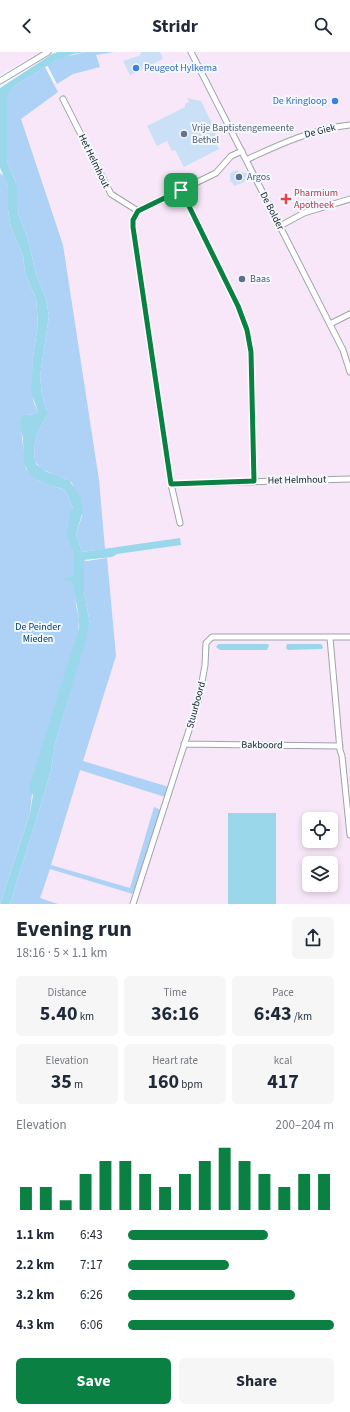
<!DOCTYPE html>
<meta charset="utf-8">
<style>
:root{--surface:#fff;--page:#f6f6f7;--text:#1f2937;--muted:#747a83;--accent:#0b8043}
body{margin:0;font-family:"Source Sans 3",sans-serif;background:var(--page);color:var(--text);height:100vh;display:flex;flex-direction:column;font-size:15px;white-space:nowrap}
*{box-sizing:border-box;margin:0}
p{font-size:13px;color:var(--muted)}
.icon{flex:none;width:22px;height:22px;fill:none;stroke:currentColor;stroke-width:2;stroke-linecap:round;stroke-linejoin:round}
.map{position:relative;height:852px;overflow:hidden}
.details{display:flex;flex-direction:column;background:var(--surface);flex:1}
.details>*{flex:none}
.tools{position:absolute;left:302px;top:760px;display:grid;gap:8px}
.tools a{display:grid;place-items:center;width:36px;height:36px;border-radius:6px;background:var(--surface);box-shadow:0 2px 6px #0003;font-size:20px}
.pin{position:absolute;display:grid;place-items:center;width:34px;height:34px;color:#fff;margin:-17px;border-radius:8px;box-shadow:0 2px 6px #0006}
.round{display:grid;place-items:center;flex:none;width:42px;height:42px;border-radius:6px;background:var(--page)}
.head{display:flex;align-items:center;justify-content:space-between;height:68px;padding:0 16px}
h1{font-size:22px;font-weight:700;line-height:30px}
.figures{display:grid;grid-template-columns:repeat(3,1fr);gap:6px;height:68px;padding:4px 16px}
.figures div{display:grid;align-content:center;border-radius:6px;background:var(--page);text-align:center}
.figures b{font-size:20px;font-weight:700}
.figures small{font-size:11px;font-weight:400}
.figures p{font-size:11px}
.chart{height:112px;padding:8px 16px}
.chart p{display:flex;justify-content:space-between}
.chart svg{width:100%;height:72px;margin-top:4px;stroke:var(--accent);stroke-width:6}
.action{display:flex;gap:8px;margin-top:auto;padding:8px 16px}
.action a{flex:1;height:46px;border-radius:6px;background:var(--accent);color:#fff;font-size:16px;font-weight:700;line-height:46px;text-align:center}
.action a+a{background:var(--page);color:var(--text)}
ul{padding:0 16px;list-style:none;font-size:13px}
li{display:grid;grid-template-columns:64px 48px 1fr;align-items:center;height:30px}
li i{height:10px;border-radius:5px;background:var(--accent)}
header{display:flex;justify-content:space-between;align-items:center;height:52px;padding:0 16px;background:var(--surface);font-size:18px;font-weight:700}
.map>svg:first-child{display:block}
.industrial{fill:#f8e7f9;fill-rule:evenodd}
.green{fill:#add2f6}
.water{fill:#9bd7ea}
.building{fill:#c9e0f7}
.lines{fill:none;stroke-linecap:round;stroke-linejoin:round}
.street-casing{stroke:#9ea4aa;stroke-width:7}
.street{stroke:#fff;stroke-width:5}
.route-casing{stroke:#fff;stroke-width:8}
.route{stroke:#0b8043;stroke-width:5}
.shop-dot{fill:#3f7fe0;stroke:#f2f8ff;stroke-width:1.5}
.worship-dot{fill:#6b7280;stroke:#f2f8ff;stroke-width:1.5}
.service-dot{fill:#5c6f8a;stroke:#f2f8ff;stroke-width:1.5}
.health-dot{fill:#e0444e;stroke:#f2f8ff;stroke-width:1.5}
.labels{text-anchor:middle;dominant-baseline:central;stroke-width:4;stroke-linejoin:round;paint-order:stroke}
.shop-label{font-size:10px;fill:#366cbe;stroke:#f2f8ff;text-anchor:start}
.worship-label{font-size:10px;fill:#5b616d;stroke:#f2f8ff;text-anchor:start}
.street-label{font-size:10px;fill:#252729;stroke:#f2f8ff}
.service-label{font-size:10px;fill:#4e5e75;stroke:#f2f8ff;text-anchor:start}
.health-label{font-size:10px;fill:#be3a42;stroke:#f2f8ff;text-anchor:start}
.park-label{font-size:10px;fill:#01406d;stroke:#f2f8ff}
</style>
<header><svg class="icon" aria-label="back" viewBox="0 0 24 24"><path d="M15 5l-7 7 7 7"/></svg>Stridr<svg class="icon" aria-label="search" viewBox="0 0 24 24"><circle cx="10" cy="10" r="6"/><path d="M15 15l6 6"/></svg></header>
<div class="map">
<svg width="350" height="852" viewBox="0 0 350 852">
<rect width="100%" height="100%" fill="#f2f8ff"/>
<!-- industrial -->
<path class="industrial" d="M0,0h41l-41,23z
M91,0h259v852h-319l78,-252 -11,-151 -82,-385zM309,767h22v22h-22zM309,811h22v22h-22z"/>
<!-- green -->
<path class="green" d="M86,0h28l-18,3 4,12 -27,7 -16,10 -10,-19 16,-8z
M45,15l13,25 -37,27 42,126 36,235 6,69 -23,3 -6,-18 6,-18 -10,-33 -5,-4 -11,-3 -16,-8 -5,-7 -1,-13 3,-14 10,-19v-4l-5,-16 -2,-19 9,-60 -3,-17 -10,-25 -8,-35 -11,-28v-26l-10,-24v-65l6,-9z
M0,121l4,3 4,10v24l3,18 12,27 2,18 11,26 2,25 -5,33 -1,35 2,11 4,9 -3,2h-8l-7,7 6,48 13,12 26,9 8,18v34l3,63 3,14 -1,21 -46,154 -2,19 -30,91z
M107,506l9,98 -33,105 86,26 -4,10 -85,-27 -29,95 79,23 24,-81 7,3 -28,84 -83,-25 -10,29 18,6h-48l32,-103 9,-31 4,-26 35,-120 -6,-33v-31l2,1z"/>
<!-- water -->
<path class="water" d="M58,0h28l-13,2 -18,7 -42,26 -6,10v64l10,24v26l11,28 8,35 10,25 3,17 -9,60 2,19 5,16v4l-10,19 -3,14 1,13 2,4 10,7 22,8 12,18 2,13 -7,23 6,18 98,-14 1,7 -64,9 -5,3 -28,3v31l6,33 -4,16 -31,104 -4,26 -9,31 -32,103h-10l30,-91 3,-18 -5,-5 51,-162c1,-15 -5,-29 -5,-44l-11,-5 11,-3 -1,-25 -6,-15 3,-24 3,-4 -8,-18c-7,-3 -14,-4 -21,-7 -23,-9 -20,-24 -21,-44 -1,-6 -5,-16 -2,-21 4,-7 12,-1 17,-6l-7,-20 2,-35 5,-33 -2,-25 -11,-26 -2,-18 -12,-27 -3,-18v-24l-8,-18v-80l52,-34z
M218,592h50l1,2 -2,4h-47l-4,-3z
M287,592h34l2,3 -1,2 -34,1 -2,-2z
M228,761h48v91h-48z"/>
<!-- building -->
<path class="building" d="M140,0h20l3,7 -33,16 -7,-14 18,-6z
M187,46l14,3 15,31 -2,8 5,9 -35,18 -9,-17 -3,1 -5,-10 -10,5 -10,-20 38,-19v-3l4,-2z
M238,118l1,2 8,1v8l-13,5 -2,-4h-2v-9z"/>
<g class="lines">
<!-- street casing -->
<g class="street-casing">
<path id="street" d="M191,0l152,298 7,22
M0,29l48,-29
M63,47l48,95 27,17
M246,108c34,-16 67,-31 104,-35
M181,138l57,116 9,24 4,22 3,129
M280,174l24,-13 46,-14
M330,272l20,-10
M171,432l179,-5
M180,471l-9,-39 -38,-257v-6l5,-10 78,-38 15,-17 11,-5
M330,586l10,112 2,6 8,79
M184,692l156,2
M133,852l66,-205 6,-34 1,-22 6,-6h138"/>
</g>
<!-- street -->
<use href="#street" class="street"/>
</g>
<g class="lines">
<!-- route casing -->
<g class="route-casing">
<path id="route" d="M181,138l57,116 9,24 4,22 3,129 -83,3 -38,-257v-7l5,-9z"/>
</g>
<!-- route -->
<use href="#route" class="route"/>
</g>
<!-- markers -->
<g class="shop-dot">
<circle cx="136" cy="16" r="4"/>
<circle cx="335" cy="49" r="4"/>
</g>
<circle class="worship-dot" cx="184" cy="82" r="4"/>
<g class="service-dot">
<circle cx="239" cy="125" r="4"/>
<circle cx="242" cy="227" r="4"/>
</g>
<path class="health-dot" d="M284 141h4v4h4v4h-4v4h-4v-4h-4v-4h4z"/>
<g class="labels">
<!-- shop labels -->
<g class="shop-label">
<text x="144" y="16">Peugeot Hylkema</text>
<text x="327" y="49" text-anchor="end">De Kringloop</text>
</g>
<!-- worship labels -->
<g class="worship-label">
<text x="192" y="76">Vrije Baptistengemeente<tspan x="192" dy="12">Bethel</tspan></text>
</g>
<!-- street labels -->
<g class="street-label">
<text transform="translate(320 79) rotate(-14)">De Giek</text>
<text transform="translate(94 109) rotate(64)">Het Helmhout</text>
<text transform="translate(272 159) rotate(63)">De Bolder</text>
<text transform="translate(297 428) rotate(-1)">Het Helmhout</text>
<text transform="translate(196 653) rotate(-75)">Stuurboord</text>
<text transform="translate(262 693) rotate(1)">Bakboord</text>
</g>
<!-- service labels -->
<g class="service-label">
<text x="247" y="125">Argos</text>
<text x="250" y="227">Baas</text>
</g>
<!-- health labels -->
<g class="health-label">
<text x="294" y="141">Pharmium<tspan x="294" dy="12">Apotheek</tspan></text>
</g>
<!-- park labels -->
<g class="park-label">
<text x="38" y="575">De Peinder<tspan x="38" dy="12">Mieden</tspan></text>
</g>
</g>
</svg>
<div class="tools">
<a><svg class="icon" aria-label="locate" viewBox="0 0 24 24"><circle cx="12" cy="12" r="6"/><path d="M12 2v4M12 18v4M2 12h4M18 12h4"/></svg></a>
<a><svg class="icon" aria-label="layers" viewBox="0 0 24 24"><path d="M12 4l9 5-9 5-9-5zM3 14l9 5 9-5"/></svg></a>
</div>
<div class="pin" style="left:181px;top:138px;background:#1e9e55"><svg class="icon" aria-label="arrive" viewBox="0 0 24 24"><path d="M6 21V4h12l-3 4 3 4H6"/></svg></div>
</div>
<section class="details">
<div class="head"><div><h1>Evening run</h1><p>18:16 · 5 × 1.1 km</p></div><a class="round"><svg class="icon" aria-label="share" viewBox="0 0 24 24"><path d="M12 15V3M7 8l5-5 5 5M5 13v7h14v-7"/></svg></a></div>
<div class="figures">
<div><p>Distance</p><b>5.40<small> km</small></b></div>
<div><p>Time</p><b>36:16</b></div>
<div><p>Pace</p><b>6:43<small> /km</small></b></div>
</div>
<div class="figures">
<div><p>Elevation</p><b>35<small> m</small></b></div>
<div><p>Heart rate</p><b>160<small> bpm</small></b></div>
<div><p>kcal</p><b>417</b></div>
</div>
<div class="chart"><p><span>Elevation</span>200–204 m</p>
<svg viewBox="0 0 160 44" preserveAspectRatio="none"><path d="M5 44V30M15 44V30M25 44V38M35 44V22M45 44V14M55 44V14M65 44V22M75 44V30M85 44V22M95 44V14M105 44V6M115 44V14M125 44V22M135 44V30M145 44V22M155 44V22"/></svg>
</div>
<ul>
<li><b>1.1 km</b>6:43<i style="width:68%"></i></li>
<li><b>2.2 km</b>7:17<i style="width:49%"></i></li>
<li><b>3.2 km</b>6:26<i style="width:81%"></i></li>
<li><b>4.3 km</b>6:06<i style="width:100%"></i></li>
</ul>
<div class="action"><a>Save</a><a>Share</a></div>
</section>
